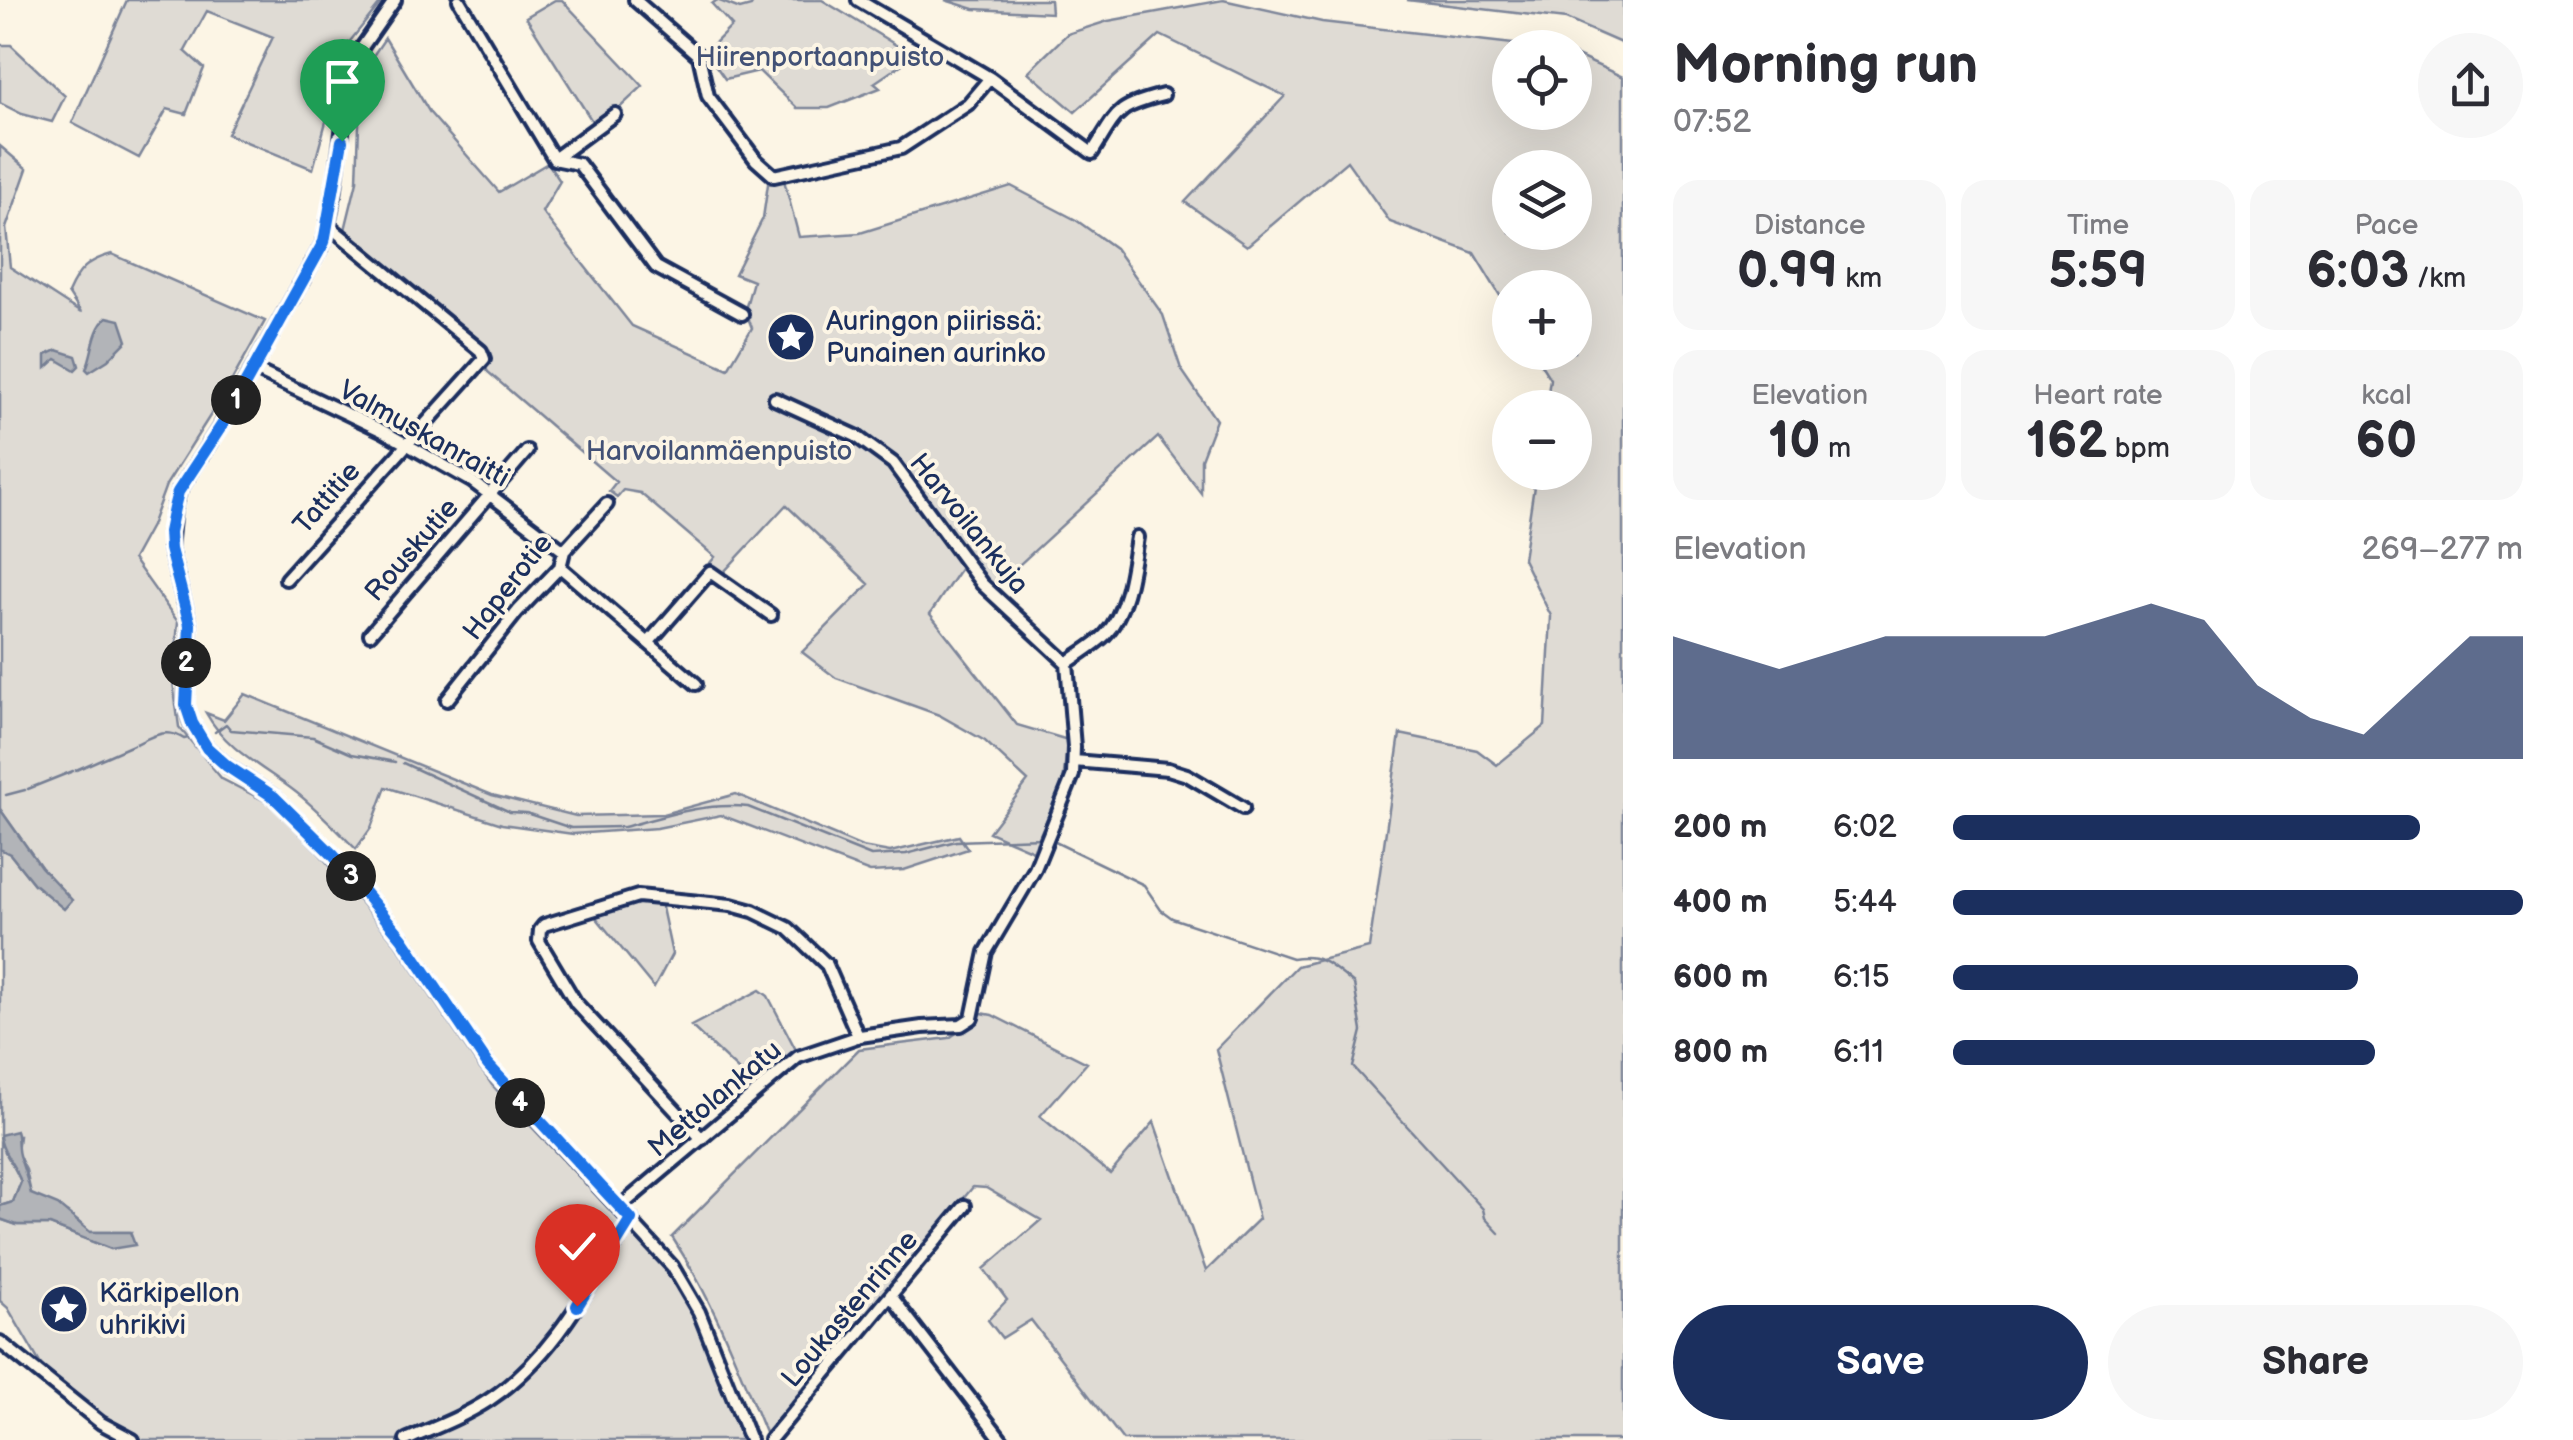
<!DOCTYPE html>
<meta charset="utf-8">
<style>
:root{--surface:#fff;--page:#f7f7f7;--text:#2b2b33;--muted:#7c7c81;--accent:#1b2f5e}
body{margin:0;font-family:"Balsamiq Sans",sans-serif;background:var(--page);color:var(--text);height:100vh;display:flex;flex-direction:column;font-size:38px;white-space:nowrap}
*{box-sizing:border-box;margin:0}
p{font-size:32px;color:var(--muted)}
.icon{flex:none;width:55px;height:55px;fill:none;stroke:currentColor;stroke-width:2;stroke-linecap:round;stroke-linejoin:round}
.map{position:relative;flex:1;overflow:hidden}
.side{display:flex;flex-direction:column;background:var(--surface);width:950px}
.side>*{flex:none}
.fabs{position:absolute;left:1492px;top:30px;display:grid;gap:20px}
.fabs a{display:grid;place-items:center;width:100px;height:100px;border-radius:50%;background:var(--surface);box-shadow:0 10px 40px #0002;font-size:50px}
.pin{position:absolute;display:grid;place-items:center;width:85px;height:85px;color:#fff;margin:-102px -42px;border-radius:50% 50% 50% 0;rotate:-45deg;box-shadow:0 0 10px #0007}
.pin .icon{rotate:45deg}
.km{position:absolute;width:50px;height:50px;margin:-25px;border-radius:50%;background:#222;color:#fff;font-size:28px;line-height:50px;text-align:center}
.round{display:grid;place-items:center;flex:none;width:105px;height:105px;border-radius:52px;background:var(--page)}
.head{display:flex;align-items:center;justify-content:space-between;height:170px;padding:0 50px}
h1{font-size:55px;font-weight:600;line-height:75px}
.stats{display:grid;grid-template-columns:repeat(3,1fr);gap:15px;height:170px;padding:10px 50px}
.stats div{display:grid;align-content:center;border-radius:25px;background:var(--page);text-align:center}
.stats b{font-size:50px;font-weight:600}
.stats small{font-size:28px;font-weight:400}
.stats p{font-size:28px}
.chart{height:280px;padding:20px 50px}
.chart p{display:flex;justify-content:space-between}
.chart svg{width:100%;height:180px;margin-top:10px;fill:var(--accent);opacity:.7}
.action{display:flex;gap:20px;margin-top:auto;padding:20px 50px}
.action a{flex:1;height:115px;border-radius:60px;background:var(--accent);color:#fff;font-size:40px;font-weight:600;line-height:115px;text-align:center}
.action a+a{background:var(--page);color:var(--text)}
ul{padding:0 50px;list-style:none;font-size:32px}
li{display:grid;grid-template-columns:160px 120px 1fr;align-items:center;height:75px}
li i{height:25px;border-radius:12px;background:var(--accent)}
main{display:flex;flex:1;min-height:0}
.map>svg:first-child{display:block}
.green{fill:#dfdbd4;stroke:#7d8599;stroke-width:2.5;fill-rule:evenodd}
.water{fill:#b2b4b8;stroke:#767f94;stroke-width:2.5}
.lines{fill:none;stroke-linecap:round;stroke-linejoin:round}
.stream{stroke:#767f94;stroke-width:2.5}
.minor-casing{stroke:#1b2f5e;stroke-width:18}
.minor{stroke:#fcf5e5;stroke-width:10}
.route-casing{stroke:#fff;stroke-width:20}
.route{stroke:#1a73e8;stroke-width:12}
.labels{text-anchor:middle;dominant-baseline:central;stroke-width:8;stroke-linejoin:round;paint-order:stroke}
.park-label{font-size:28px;fill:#425176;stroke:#fcf5e5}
.poi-label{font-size:28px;fill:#1b2f5e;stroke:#fcf5e5;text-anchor:start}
.street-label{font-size:28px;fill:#1b2f5e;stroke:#fcf5e5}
</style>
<main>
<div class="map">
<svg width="1623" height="1440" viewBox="0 0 1623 1440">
<rect width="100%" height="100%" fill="#fcf5e5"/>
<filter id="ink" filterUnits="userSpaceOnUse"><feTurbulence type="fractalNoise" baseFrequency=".01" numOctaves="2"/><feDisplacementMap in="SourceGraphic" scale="20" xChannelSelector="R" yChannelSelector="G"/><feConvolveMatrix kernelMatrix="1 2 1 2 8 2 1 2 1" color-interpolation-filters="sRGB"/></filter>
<g filter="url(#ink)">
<!-- green -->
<path class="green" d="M127,0h256l-36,45 -34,124 -86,-35 46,-97 -66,-26 -22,40 19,17 -18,46 -19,-5 -28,49 -67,-35z
M555,0h7l81,86 -46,43 -71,-112z
M717,0l23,9 11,-3 3,-6h68l92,56 -40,27 6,5 -51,20h-32l-38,-37 -34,8 -19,-27 26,-26 -20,-22z
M945,0h105l1,13 -77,-4z
M1223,0l99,22 217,25 -29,1v64h65v-57l48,22v1363h-500l-92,-120 -29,18 -14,-18 19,-20 -23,-31 57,-49 -55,-32 -13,-1 -207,248c-29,-70 -52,-134 -94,-198l187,-188 90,-11 21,-14 6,-12 16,3 95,48 -47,53 70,58 44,-52 52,149 53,-52 -43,-170 81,-83 72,-18 31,-214 77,16 20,15 48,-39 6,-110 -28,-57 13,-86 39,-1v-64l-29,-1 4,-28 -16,-26 41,-1v-64h-65v24l-36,-59 -84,-31 -43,-61 -100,85 -62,-44 100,-106 -125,-61 -85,77 -47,-40 39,-38 41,-13zM1510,168h65v64h-65z
M1407,0h216v44l-57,-25z
M385,38l45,75 69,79 49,-29 12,18 -18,31 90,114 96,43 24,-41 -7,-18 8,-29 -18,-7 28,-56 5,-34 16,-4 15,57 61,-4 151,-47 65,34 39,28 48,67 18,54 35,51 -15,39v34l-43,-56 -164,151 -25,-32 -39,58 87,111 51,15 -5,42 -30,69 -44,-19 39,-51 -43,-40 -46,-26 -103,-37 -34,-26 67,-68 -83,-79 -64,69 -12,-11 5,-6 -75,-64 -17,-3 -6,7 -8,-6 7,-9 -128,-110 -5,-10 5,-2 -144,-126 13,-53 3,-84 8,-34z
M0,45h11l54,51 -13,26 -30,-8 -22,-11z
M0,146l27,23 -21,59 4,39 71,46 -13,-20c10,-23 20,-33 44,-39l153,67 -38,68 -61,96 -15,41 -18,33 45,63 -5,60 6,45 43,52 47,24 33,30 94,111 96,141 177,187 32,59 43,109h-603l-46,-25 -47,-38 -40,-69 -8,-7v-82l17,6h33l61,24 19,-17h-40l-22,-19 -37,-19 -5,-24 -9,-17 2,-17 -19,-1v-286l10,5 24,30 30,24 7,-8 -30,-33 -41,-58z
M245,694l247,101 84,21 87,-2 73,-20 126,53 28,5 69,-16 9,13 -64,21 -34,2 -149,-57 -64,13 -84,6 -71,-10 -116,-37 -15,41 -15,21c-21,-20 -40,-42 -63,-59 -32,-24 -67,-41 -87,-77l18,7z
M643,901l18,2 11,51 -18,34 -59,-72 26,-11z
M760,990l8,6 28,54 -41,36 -64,-60z
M0,1143l10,13 11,26 -8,20 -13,4z"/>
<!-- water -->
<path class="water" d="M107,317l13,3 7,21 -19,19 -19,12 -3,-3c8,-18 6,-38 21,-52z
M57,350l19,6 3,10 -4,4 -19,-11 -10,9v-13z
M0,809l41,58 31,33 -8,9 -30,-25 -24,-30 -10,-5z
M16,1131c3,9 0,18 4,27 4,12 8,23 11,36l27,11 32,27h40l5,13 -24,4 -61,-24h-33l-17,-6v-13l13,-4 8,-20c-5,-15 -21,-32 -21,-47z"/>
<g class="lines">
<!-- stream -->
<path class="stream" d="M215,732l11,-8 5,6 82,7 39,17 43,8
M136,744c17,-8 31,-17 48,-5l9,-2
M403,763l107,49 16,1 45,15 51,-1
M76,770l57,-25
M28,789l45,-18
M6,795l19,-5
M624,827c41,-11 81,-25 124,-20l123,49 35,-2 50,-13 87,-3
M1051,840l93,45 17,25 11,8 120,40c30,-5 39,8 62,26l8,47 -9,36 130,142 2,9 14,15"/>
<!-- minor casing -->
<g class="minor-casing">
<path id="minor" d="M395,0l-32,46 -9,21 -7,26 -13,102 -10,47 -101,180 -44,69 -5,17 -4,41 20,76 -5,80 6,18 16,25 20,18 47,31 59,59 69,83 85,126 185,201 27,46 51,128
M459,0l95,159 25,5 77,103 86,47
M635,0l64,56 9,40 48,64 18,16 127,-28 67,-44 22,-26
M858,0l132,78 102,75c26,-41 23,-46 71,-58
M554,159l61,-45
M253,369l130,62 90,51 91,69
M775,399l81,37 37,27 89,121 85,79
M560,567l136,117
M286,579l198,-220 -3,-8 -153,-126
M370,634l157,-183
M649,642l61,-70 61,43
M447,700l71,-89 42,-44 4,-16 43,-47
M1074,761l94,8 19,6 56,33
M702,1139l-126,-136 -37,-62 1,-11 4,-5 94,-29 93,9 22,6 35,17 39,37 31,71
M620,1207l178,-150 62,-21 62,-9 39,-2 11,-7 14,-66 49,-83 38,-94 1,-28 -7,-84c12,-9 28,-18 38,-28 23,-24 27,-67 32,-98
M891,1296l111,144
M0,1342l101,81 32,17
M406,1440c28,-12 57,-23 83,-40 65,-43 102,-117 142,-181
M770,1440l195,-234"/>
</g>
<!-- minor -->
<use href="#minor" class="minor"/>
</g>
</g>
<g class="lines" filter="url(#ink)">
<!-- route casing -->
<g class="route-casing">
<path id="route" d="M342,141l-18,101 -100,180 -46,70 -4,16 -5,24 1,17 20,76 -4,80 6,18 15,25 20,18 47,31 60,59 68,82 86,127 143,154 -54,87"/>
</g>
<!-- route -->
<use href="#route" class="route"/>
</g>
<!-- icons -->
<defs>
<g id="sight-disc" transform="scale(2.5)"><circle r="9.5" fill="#1b2f5e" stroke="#fcf5e5"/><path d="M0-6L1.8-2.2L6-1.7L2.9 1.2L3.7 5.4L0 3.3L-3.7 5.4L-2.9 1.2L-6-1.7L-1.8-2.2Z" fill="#fff"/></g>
</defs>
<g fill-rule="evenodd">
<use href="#sight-disc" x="791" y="337"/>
<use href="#sight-disc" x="64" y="1309"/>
</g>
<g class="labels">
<!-- park labels -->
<g class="park-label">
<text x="820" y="57">Hiirenportaanpuisto</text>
<text x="719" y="451">Harvoilanmäenpuisto</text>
</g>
<!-- poi labels -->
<g class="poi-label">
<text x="826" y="321">Auringon piirissä:<tspan x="826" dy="32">Punainen aurinko</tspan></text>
<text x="99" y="1293">Kärkipellon<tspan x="99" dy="32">uhrikivi</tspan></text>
</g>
<!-- street labels -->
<g class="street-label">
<text transform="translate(424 434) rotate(29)">Valmuskanraitti</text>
<text transform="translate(327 498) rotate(-49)">Tattitie</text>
<text transform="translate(969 524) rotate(51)">Harvoilankuja</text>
<text transform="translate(412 550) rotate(-49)">Rouskutie</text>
<text transform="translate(508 587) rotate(-52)">Haperotie</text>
<text transform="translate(715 1099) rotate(-40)">Mettolankatu</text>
<text transform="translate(850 1309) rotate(-50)">Loukastenrinne</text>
</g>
</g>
</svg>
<div class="fabs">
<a><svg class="icon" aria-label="locate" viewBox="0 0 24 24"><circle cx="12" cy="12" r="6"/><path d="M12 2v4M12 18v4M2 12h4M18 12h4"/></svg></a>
<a><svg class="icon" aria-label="layers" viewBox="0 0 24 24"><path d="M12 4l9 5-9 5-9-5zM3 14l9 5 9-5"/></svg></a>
<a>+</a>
<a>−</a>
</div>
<div class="pin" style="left:342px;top:141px;background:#1e9e55"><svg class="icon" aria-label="arrive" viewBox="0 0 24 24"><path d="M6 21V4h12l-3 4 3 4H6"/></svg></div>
<div class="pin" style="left:577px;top:1306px;background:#d93025"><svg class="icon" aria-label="check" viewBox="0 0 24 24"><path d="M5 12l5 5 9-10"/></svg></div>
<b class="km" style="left:236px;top:400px">1</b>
<b class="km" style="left:186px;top:663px">2</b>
<b class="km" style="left:351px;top:876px">3</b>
<b class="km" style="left:520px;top:1103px">4</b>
</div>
<section class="side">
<div class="head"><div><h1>Morning run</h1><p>07:52</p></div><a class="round"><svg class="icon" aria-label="share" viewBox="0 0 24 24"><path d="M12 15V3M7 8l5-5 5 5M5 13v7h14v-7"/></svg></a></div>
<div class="stats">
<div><p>Distance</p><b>0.99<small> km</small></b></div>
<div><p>Time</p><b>5:59</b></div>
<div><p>Pace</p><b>6:03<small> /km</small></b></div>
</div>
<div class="stats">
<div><p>Elevation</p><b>10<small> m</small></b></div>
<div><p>Heart rate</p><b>162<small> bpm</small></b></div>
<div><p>kcal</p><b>60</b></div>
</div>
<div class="chart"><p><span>Elevation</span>269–277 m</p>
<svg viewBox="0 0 160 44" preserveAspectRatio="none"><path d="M0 44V14L10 18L20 22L30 18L40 14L50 14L60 14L70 14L80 10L90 6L100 10L110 26L120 34L130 38L140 26L150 14L160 14V44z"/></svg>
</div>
<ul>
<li><b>200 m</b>6:02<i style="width:82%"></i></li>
<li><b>400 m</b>5:44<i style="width:100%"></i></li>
<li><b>600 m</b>6:15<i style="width:71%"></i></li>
<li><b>800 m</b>6:11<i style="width:74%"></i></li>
</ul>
<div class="action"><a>Save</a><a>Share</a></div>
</section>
</main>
